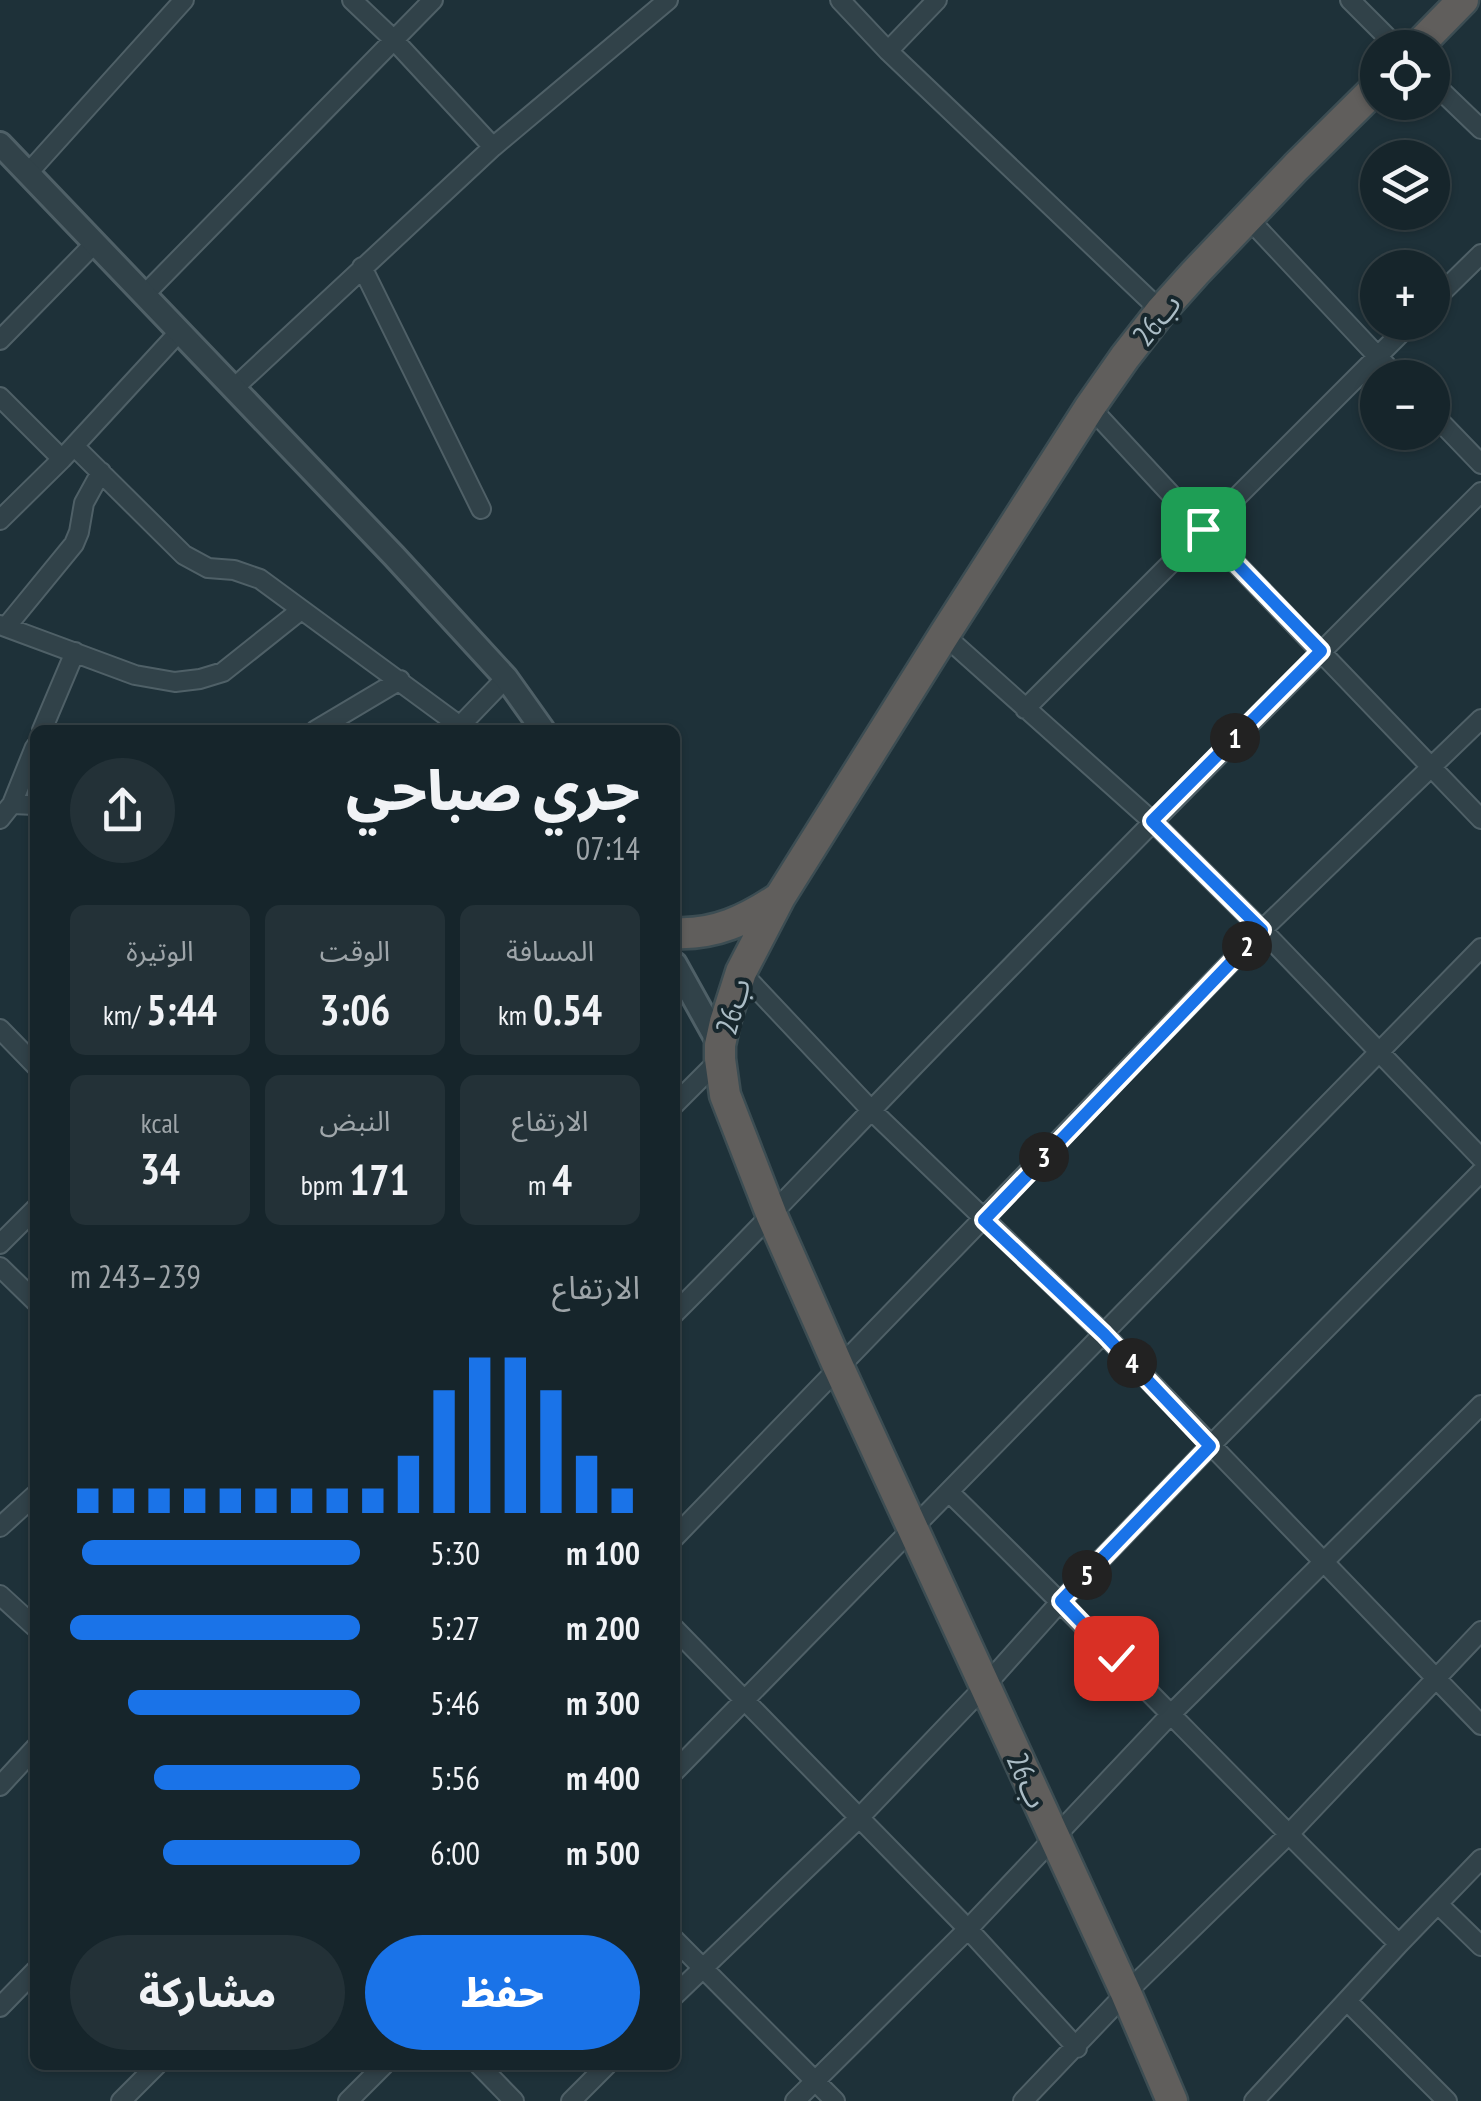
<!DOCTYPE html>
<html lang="ar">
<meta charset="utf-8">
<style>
:root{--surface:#16252b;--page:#233137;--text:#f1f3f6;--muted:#9ea5a9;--line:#354247;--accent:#1a73e8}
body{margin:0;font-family:"PT Sans Narrow","Noto Sans Arabic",sans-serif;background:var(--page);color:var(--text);direction:rtl;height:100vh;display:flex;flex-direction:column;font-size:38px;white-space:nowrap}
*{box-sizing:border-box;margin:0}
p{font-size:32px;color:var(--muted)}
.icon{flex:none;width:55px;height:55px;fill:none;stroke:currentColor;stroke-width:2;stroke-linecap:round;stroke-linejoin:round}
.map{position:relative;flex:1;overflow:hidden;direction:ltr}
.drawer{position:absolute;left:30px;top:725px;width:650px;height:1345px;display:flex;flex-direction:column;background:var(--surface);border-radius:15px;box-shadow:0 2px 8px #0004,0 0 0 2px var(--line);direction:rtl}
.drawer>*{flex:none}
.buttons{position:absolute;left:1360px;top:30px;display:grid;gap:20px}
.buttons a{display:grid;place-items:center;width:90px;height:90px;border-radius:50%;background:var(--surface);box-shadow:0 2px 8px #0004,0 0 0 2px var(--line);font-size:50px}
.pin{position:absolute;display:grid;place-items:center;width:85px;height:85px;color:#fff;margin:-42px;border-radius:20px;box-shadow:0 5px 15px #0006}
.km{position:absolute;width:50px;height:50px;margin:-25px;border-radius:50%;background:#222;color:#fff;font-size:28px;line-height:50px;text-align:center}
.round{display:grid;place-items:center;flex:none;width:105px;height:105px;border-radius:52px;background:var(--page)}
.headline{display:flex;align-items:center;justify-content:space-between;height:170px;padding:0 40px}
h1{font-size:55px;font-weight:800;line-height:75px}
.stats{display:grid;grid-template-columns:repeat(3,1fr);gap:15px;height:170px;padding:10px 40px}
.stats div{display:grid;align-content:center;border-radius:15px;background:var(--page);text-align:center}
.stats b{font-size:42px;font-weight:800}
.stats small{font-size:28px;font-weight:400}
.stats p{font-size:28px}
.chart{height:280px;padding:20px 40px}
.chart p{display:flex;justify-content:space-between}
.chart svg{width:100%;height:180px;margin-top:10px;stroke:var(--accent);stroke-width:6}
.cta{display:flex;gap:20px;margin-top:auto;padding:20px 40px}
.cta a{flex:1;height:115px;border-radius:60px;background:var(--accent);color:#fff;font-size:40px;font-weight:800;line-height:115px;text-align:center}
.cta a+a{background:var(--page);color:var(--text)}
ul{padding:0 40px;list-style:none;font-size:32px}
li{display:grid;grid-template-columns:160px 120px 1fr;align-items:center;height:75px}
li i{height:25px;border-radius:12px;background:var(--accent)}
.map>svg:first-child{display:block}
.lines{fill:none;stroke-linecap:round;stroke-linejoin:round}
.minor-casing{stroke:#4f6067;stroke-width:22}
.tertiary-casing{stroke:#4f6067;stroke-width:28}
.trunk-casing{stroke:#3c4d53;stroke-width:35}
.minor{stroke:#314249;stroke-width:18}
.tertiary{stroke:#314249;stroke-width:22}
.trunk{stroke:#605e5c;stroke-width:30}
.route-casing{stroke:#fff;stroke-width:20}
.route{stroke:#1a73e8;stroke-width:12}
.labels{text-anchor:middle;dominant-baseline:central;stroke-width:8;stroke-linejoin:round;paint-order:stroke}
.street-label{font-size:30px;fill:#abbdc6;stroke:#17272d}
</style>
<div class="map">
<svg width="1481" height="2101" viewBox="0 0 1481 2101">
<rect width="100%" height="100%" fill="#1e3139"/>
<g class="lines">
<!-- minor casing -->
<g class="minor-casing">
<path id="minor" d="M352,0l41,39 100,108
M840,0l48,51 273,260
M1350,0l48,48
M888,51l49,-51
M1432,82l49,47
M29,172l155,-172
M1247,217l151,161
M362,267l119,242
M145,294l288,-294
M1432,302l49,-48
M0,340l95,-97
M234,388l259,-241 175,-147
M0,397l62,62
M1090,407l113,122 278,290
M1432,413l49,51
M74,446l110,109 24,13 26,2 26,9 200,147
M0,520l62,-61 118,-128
M0,625l135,50 40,7 25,-3 23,-7 78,-62
M6,627l68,-83 5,-12 5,-29 17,-31
M944,635l208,186 110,109 219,228
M1025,709l387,-387
M42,730l33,-78
M316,730l84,-50
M456,730l50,-52
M12,804l23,1
M0,819l12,-15 23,-57
M741,972l130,138 233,224 377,391
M0,1029l35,36
M675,1104l45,-45
M0,1244l35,-35
M0,1267l35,34
M675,1313c93,-93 182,-189 274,-283 176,-180 353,-360 532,-538
M950,1493c152,148 297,302 449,451
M0,1527l35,-32
M675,1537l587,-607 219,-211
M0,1595l35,32
M675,1629l293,300 109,119
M675,1771l806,-823
M0,1786l35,-38
M1438,1904l43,42
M675,1940l160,161
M675,1995l183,-176 127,-133 76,-85 149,-155 271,-274
M1347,2001l100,100
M0,2007l35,-36
M479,2065l35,36
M121,2101l36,-36
M348,2101l36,-36
M571,2101l36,-36
M795,2101l173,-172 203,-215 310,-309
M1023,2101l103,-108 162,-158 193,-204
M1254,2101l145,-157 82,-85"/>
</g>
<!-- tertiary casing -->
<g class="tertiary-casing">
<path id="tertiary" d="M0,144l394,412 112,122 37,52
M675,964l45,81"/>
</g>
<!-- trunk casing -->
<g class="trunk-casing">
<path id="trunk" d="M1416,48l47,-48
M675,933c40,2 71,-13 104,-35
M1172,2101l-46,-108 -287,-625 -67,-152 -47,-121 -5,-36v-14l5,-23 16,-50 39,-75 164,-262 146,-228 35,-50 36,-46 34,-38 101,-106 82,-81"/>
</g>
<!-- minor -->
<use href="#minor" class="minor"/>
<!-- tertiary -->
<use href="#tertiary" class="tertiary"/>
<!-- trunk -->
<use href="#trunk" class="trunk"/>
</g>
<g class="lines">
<!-- route casing -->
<g class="route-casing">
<path id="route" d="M1116,1658l-55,-57 149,-155 -106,-112 -120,-114 278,-290 -110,-109 169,-170 -118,-122"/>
</g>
<!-- route -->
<use href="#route" class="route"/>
</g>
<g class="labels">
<!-- street labels -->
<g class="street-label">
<text transform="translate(1156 319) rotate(-51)">26ب</text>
<text transform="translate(732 1006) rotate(-74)">26ب</text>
<text transform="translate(1028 1780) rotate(66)">26ب</text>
</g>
</g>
</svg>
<div class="buttons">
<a><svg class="icon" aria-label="locate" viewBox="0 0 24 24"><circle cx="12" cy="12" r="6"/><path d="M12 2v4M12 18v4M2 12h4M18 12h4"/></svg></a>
<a><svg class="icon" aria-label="layers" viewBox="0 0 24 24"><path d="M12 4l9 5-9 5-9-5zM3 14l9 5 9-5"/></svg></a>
<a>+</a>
<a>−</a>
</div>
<div class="pin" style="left:1203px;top:529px;background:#1e9e55"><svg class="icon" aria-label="arrive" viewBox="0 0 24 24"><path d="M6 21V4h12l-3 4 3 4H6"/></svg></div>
<div class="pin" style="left:1116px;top:1658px;background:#d93025"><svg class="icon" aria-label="check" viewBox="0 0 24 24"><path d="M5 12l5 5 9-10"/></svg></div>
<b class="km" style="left:1235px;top:738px">1</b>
<b class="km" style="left:1247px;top:946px">2</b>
<b class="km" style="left:1044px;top:1157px">3</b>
<b class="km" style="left:1132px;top:1363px">4</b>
<b class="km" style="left:1087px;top:1575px">5</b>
<section class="drawer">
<div class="headline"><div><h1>جري صباحي</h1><p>07:14</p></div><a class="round"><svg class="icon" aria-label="share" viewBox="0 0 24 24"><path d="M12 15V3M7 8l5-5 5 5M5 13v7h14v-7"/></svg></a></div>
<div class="stats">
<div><p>المسافة</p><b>0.54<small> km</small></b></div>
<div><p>الوقت</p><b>3:06</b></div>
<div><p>الوتيرة</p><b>5:44<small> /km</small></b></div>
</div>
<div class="stats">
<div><p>الارتفاع</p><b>4<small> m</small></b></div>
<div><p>النبض</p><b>171<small> bpm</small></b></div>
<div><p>kcal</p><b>34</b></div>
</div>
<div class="chart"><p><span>الارتفاع</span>239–243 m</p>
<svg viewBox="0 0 160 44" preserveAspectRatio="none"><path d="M5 44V38M15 44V38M25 44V38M35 44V38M45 44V38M55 44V38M65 44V38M75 44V38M85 44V38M95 44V30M105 44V14M115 44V6M125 44V6M135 44V14M145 44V30M155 44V38"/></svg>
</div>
<ul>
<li><b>100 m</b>5:30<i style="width:96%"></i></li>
<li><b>200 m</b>5:27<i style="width:100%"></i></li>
<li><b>300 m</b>5:46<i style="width:80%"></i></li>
<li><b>400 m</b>5:56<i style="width:71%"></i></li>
<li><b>500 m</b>6:00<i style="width:68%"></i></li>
</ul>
<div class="cta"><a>حفظ</a><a>مشاركة</a></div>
</section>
</div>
